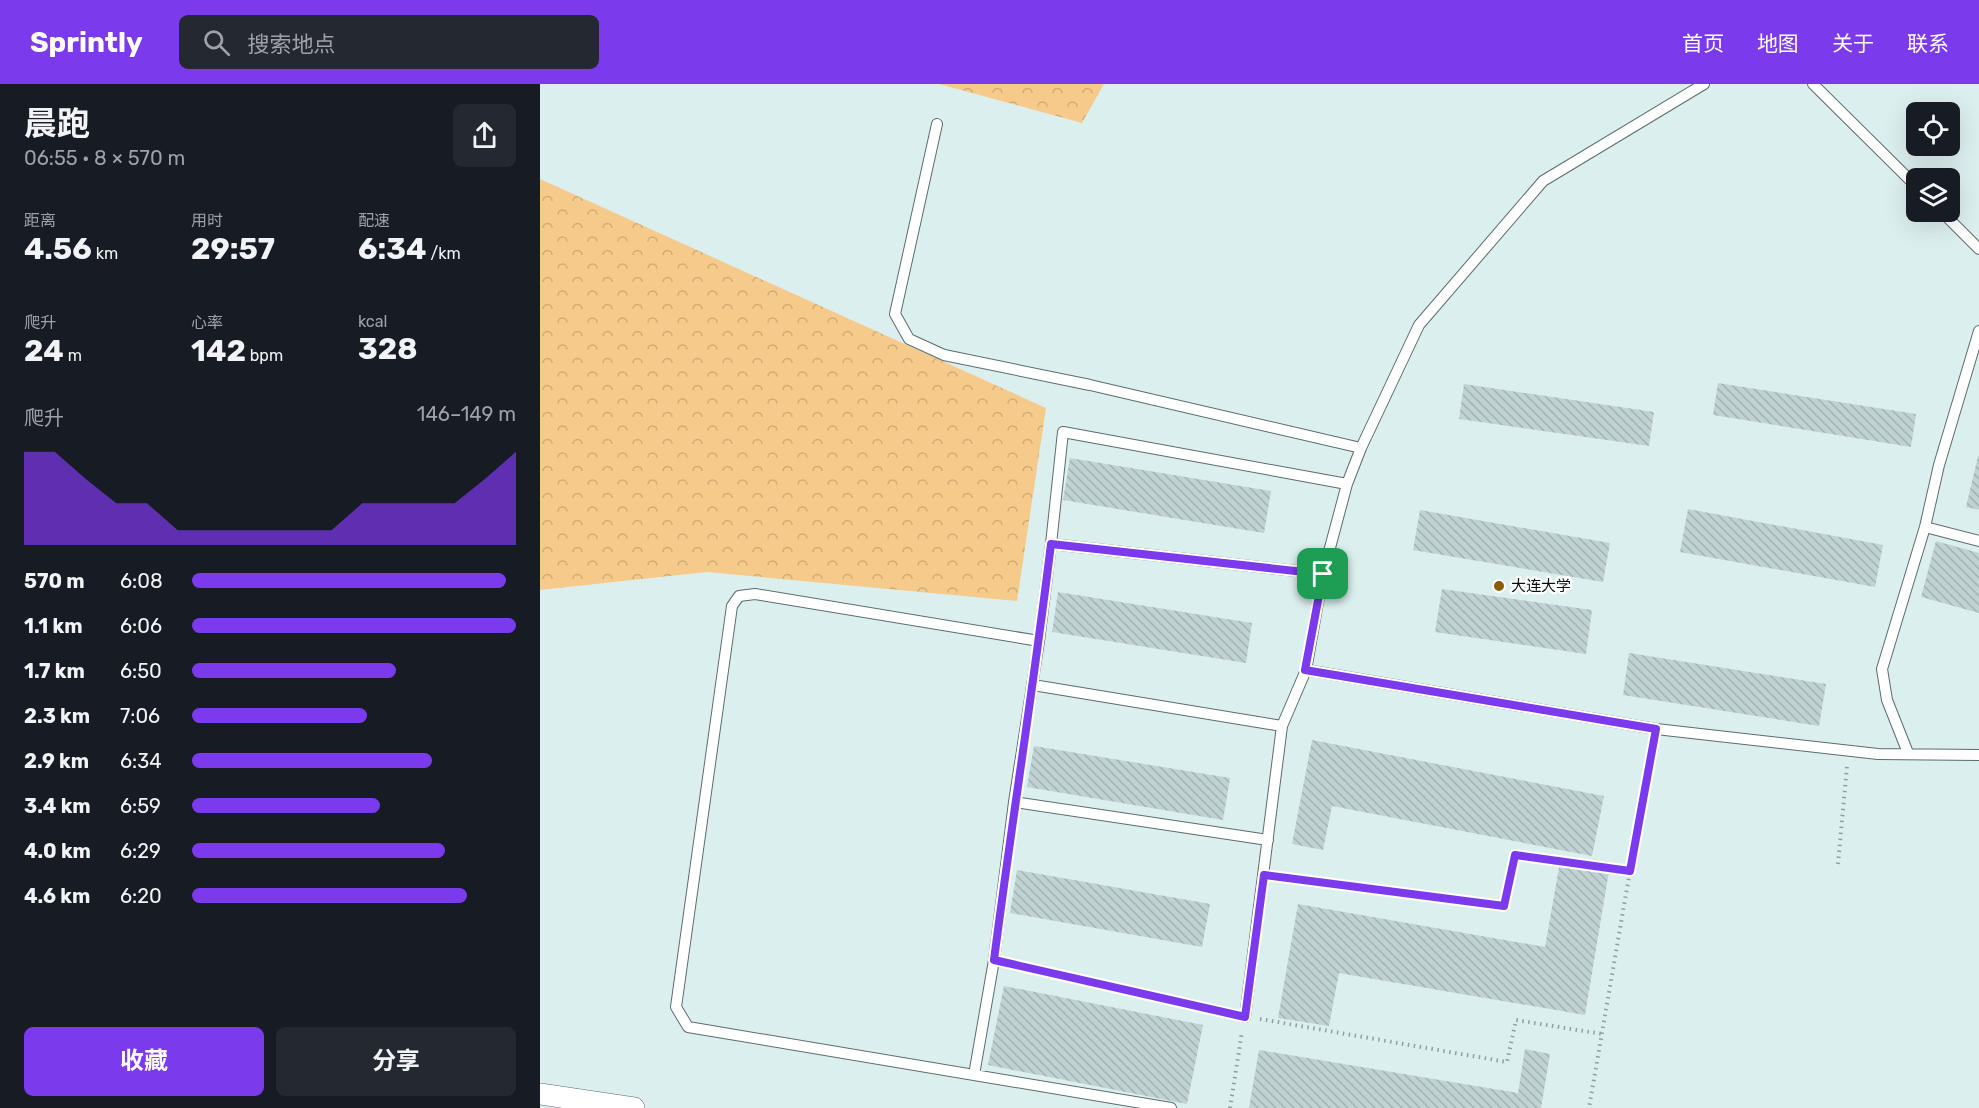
<!DOCTYPE html>
<html lang="zh">
<meta charset="utf-8">
<style>
:root{--surface:#171b24;--page:#242831;--text:#f1f3f6;--muted:#9ea1a6;--accent:#7c3aed}
body{margin:0;font-family:Rubik,"Noto Sans SC",sans-serif;background:var(--page);color:var(--text);height:100vh;display:flex;flex-direction:column;font-size:22px;white-space:nowrap}
*{box-sizing:border-box;margin:0}
p{font-size:20px;color:var(--muted)}
.icon{flex:none;width:33px;height:33px;fill:none;stroke:currentColor;stroke-width:2;stroke-linecap:round;stroke-linejoin:round}
.map{position:relative;flex:1;overflow:hidden}
.drawer{display:flex;flex-direction:column;background:var(--surface);width:540px}
.drawer>*{flex:none}
.fabs{position:absolute;left:1366px;top:18px;display:grid;gap:12px}
.fabs a{display:grid;place-items:center;width:54px;height:54px;border-radius:9px;background:var(--surface);box-shadow:0 6px 24px #0002;font-size:30px}
.pin{position:absolute;display:grid;place-items:center;width:51px;height:51px;color:#fff;margin:-26px;border-radius:12px;box-shadow:0 3px 9px #0006}
.round{display:grid;place-items:center;flex:none;width:63px;height:63px;border-radius:9px;background:var(--page)}
.headline{display:flex;align-items:center;justify-content:space-between;height:102px;padding:0 24px}
h1{font-size:33px;font-weight:700;line-height:45px}
.metrics{display:grid;grid-template-columns:repeat(3,1fr);gap:9px;height:102px;padding:6px 24px}
.metrics div{display:grid;align-content:center}
.metrics b{font-size:30px;font-weight:700}
.metrics small{font-size:16px;font-weight:400}
.metrics p{font-size:16px}
.chart{height:168px;padding:12px 24px}
.chart p{display:flex;justify-content:space-between}
.chart svg{width:100%;height:108px;margin-top:6px;fill:var(--accent);opacity:.7}
.primary-button{display:flex;gap:12px;margin-top:auto;padding:12px 24px}
.primary-button a{flex:1;height:69px;border-radius:9px;background:var(--accent);color:#fff;font-size:24px;font-weight:700;line-height:69px;text-align:center}
.primary-button a+a{background:var(--page);color:var(--text)}
ul{padding:0 24px;list-style:none;font-size:20px}
li{display:grid;grid-template-columns:96px 72px 1fr;align-items:center;height:45px}
li i{height:15px;border-radius:8px;background:var(--accent)}
header{display:flex;align-items:center;gap:36px;box-sizing:border-box;height:84px;padding:0 30px;background:var(--accent);color:#fff}
header strong{font-size:28px}
nav{display:flex;gap:33px;margin-inline-start:auto;font-size:21px}
.search{width:420px;height:54px;background:var(--page);display:flex;align-items:center;gap:15px;box-sizing:border-box;padding:0 21px;border-radius:9px;color:var(--muted);font-size:22px}
main{display:flex;flex:1;min-height:0}
.map>svg:first-child{display:block}
.forest{fill:url(#forest-crowns)}
.building{fill:url(#building-back-hatch)}
.lines{fill:none;stroke-linecap:round;stroke-linejoin:round}
.lane-casing{stroke:#5c6c6d;stroke-width:12}
.street-casing{stroke:#5c6c6d;stroke-width:22}
.path{stroke:#919f9f;stroke-width:4;stroke-dasharray:1.5 4.5;stroke-linecap:butt}
.lane{stroke:#fff;stroke-width:10}
.street{stroke:#fff;stroke-width:21}
.route-casing{stroke:#fff;stroke-width:12}
.route{stroke:#7c3aed;stroke-width:8}
.poi-dot{fill:#8a5d00;stroke:#fff;stroke-width:2}
.labels{text-anchor:middle;dominant-baseline:central;stroke-width:4.5;stroke-linejoin:round;paint-order:stroke}
.poi-label{font-size:15px;fill:#080e0e;stroke:#fff;text-anchor:start}
</style>
<header>
<strong>Sprintly</strong>
<div class="search"><svg class="icon" aria-label="search" viewBox="0 0 24 24"><circle cx="10" cy="10" r="6"/><path d="M15 15l6 6"/></svg>搜索地点</div>
<nav><a>首页</a><a>地图</a><a>关于</a><a>联系</a></nav>
</header>
<main>
<section class="drawer">
<div class="headline"><div><h1>晨跑</h1><p>06:55 · 8 × 570 m</p></div><a class="round"><svg class="icon" aria-label="share" viewBox="0 0 24 24"><path d="M12 15V3M7 8l5-5 5 5M5 13v7h14v-7"/></svg></a></div>
<div class="metrics">
<div><p>距离</p><b>4.56<small> km</small></b></div>
<div><p>用时</p><b>29:57</b></div>
<div><p>配速</p><b>6:34<small> /km</small></b></div>
</div>
<div class="metrics">
<div><p>爬升</p><b>24<small> m</small></b></div>
<div><p>心率</p><b>142<small> bpm</small></b></div>
<div><p>kcal</p><b>328</b></div>
</div>
<div class="chart"><p><span>爬升</span>146–149 m</p>
<svg viewBox="0 0 160 44" preserveAspectRatio="none"><path d="M0 44V6L10 6L20 17L30 27L40 27L50 38L60 38L70 38L80 38L90 38L100 38L110 27L120 27L130 27L140 27L150 17L160 6V44z"/></svg>
</div>
<ul>
<li><b>570 m</b>6:08<i style="width:97%"></i></li>
<li><b>1.1 km</b>6:06<i style="width:100%"></i></li>
<li><b>1.7 km</b>6:50<i style="width:63%"></i></li>
<li><b>2.3 km</b>7:06<i style="width:54%"></i></li>
<li><b>2.9 km</b>6:34<i style="width:74%"></i></li>
<li><b>3.4 km</b>6:59<i style="width:58%"></i></li>
<li><b>4.0 km</b>6:29<i style="width:78%"></i></li>
<li><b>4.6 km</b>6:20<i style="width:85%"></i></li>
</ul>
<div class="primary-button"><a>收藏</a><a>分享</a></div>
</section>
<div class="map">
<svg width="1439" height="1024" viewBox="0 0 1439 1024">
<defs>
<pattern id="forest-crowns" width="20" height="18" patternUnits="userSpaceOnUse" patternTransform="scale(1.5)"><rect width="20" height="18" fill="#f6ca8a"/><path d="M2 6a3 3 0 1 1 6 0M12 15a3 3 0 1 1 6 0" fill="none" stroke="#d1ac76"/></pattern>
<pattern id="building-back-hatch" width="6" height="6" patternUnits="userSpaceOnUse" patternTransform="scale(1.5)"><rect width="6" height="6" fill="#c0d2d3"/><path d="M-1 5l2 2M0 0l6 6M5-1l2 2" fill="none" stroke="#a4b3b4"/></pattern>
</defs>
<rect width="100%" height="100%" fill="#dcefef"/>
<!-- forest -->
<path class="forest" d="M399,0h165l-22,39z
M0,95l506,229 -29,193 -310,-29 -167,18z"/>
<!-- building -->
<path class="building" d="M1178,299l198,31 -5,33 -198,-32z
M924,300l190,28 -5,34 -190,-27z
M1438,372h1v54l-13,-3z
M530,374l201,33 -7,42 -201,-33z
M1148,425l195,36 -8,42 -195,-35z
M880,426l190,33 -7,39 -190,-32z
M1396,457l43,12v60l-58,-16z
M902,505l150,21 -6,44 -151,-22z
M518,508l194,31 -6,40 -194,-31z
M1089,569l197,31 -7,42 -196,-31z
M772,656l292,56 -12,60 -260,-50 -9,44 -31,-6z
M494,662l196,32 -7,42 -196,-33z
M1020,778l49,9 -24,144 -246,-42 -10,53 -51,-8 20,-114 247,43z
M477,786l193,34 -8,43 -192,-34z
M464,902l199,39 -16,79 -199,-39z
M985,965l25,5 -9,54h-292l10,-58 259,43z"/>
<g class="lines">
<!-- lane casing -->
<g class="lane-casing">
<path id="lane" d="M1273,0l104,103
M397,40l-42,190 14,25 35,16 146,30 271,63
M1402,128l37,37
M1385,443l54,14
M783,490l-272,-30 12,-112 284,52
M499,557l12,-97
M766,586l350,59 222,25 101,1
M493,601l249,41
M1368,669l-21,-53 -5,-31 43,-142 14,-62 40,-134
M474,718l254,38
M705,933l37,-291 24,-56 17,-96 24,-90 14,-36 58,-123 124,-144 161,-97
M434,991l20,-115 20,-158 25,-161 -284,-47 -16,2 -7,10 -56,401 12,20 483,81"/>
</g>
<!-- street casing -->
<g class="street-casing">
<path id="street" d="M0,1010l94,14"/>
</g>
<!-- path -->
<path class="path" d="M1298,780l9,-98
M1090,787l23,-126
M740,793l224,29 11,-51 115,16 -41,237
M470,880l220,50
M720,935l247,43 9,-42 86,14
M690,1024l12,-76"/>
<!-- lane -->
<use href="#lane" class="lane"/>
<!-- street -->
<use href="#street" class="street"/>
</g>
<g class="lines">
<!-- route casing -->
<g class="route-casing">
<path id="route" d="M511,460l272,30 -18,96 351,59 -26,142 -115,-16 -11,51 -240,-31 -19,142 -251,-57c18,-139 40,-277 57,-416z"/>
</g>
<!-- route -->
<use href="#route" class="route"/>
</g>
<!-- markers -->
<circle class="poi-dot" cx="959" cy="502" r="6"/>
<g class="labels">
<!-- poi labels -->
<g class="poi-label">
<text x="971" y="502">大连大学</text>
</g>
</g>
</svg>
<div class="fabs">
<a><svg class="icon" aria-label="locate" viewBox="0 0 24 24"><circle cx="12" cy="12" r="6"/><path d="M12 2v4M12 18v4M2 12h4M18 12h4"/></svg></a>
<a><svg class="icon" aria-label="layers" viewBox="0 0 24 24"><path d="M12 4l9 5-9 5-9-5zM3 14l9 5 9-5"/></svg></a>
</div>
<div class="pin" style="left:783px;top:490px;background:#1e9e55"><svg class="icon" aria-label="arrive" viewBox="0 0 24 24"><path d="M6 21V4h12l-3 4 3 4H6"/></svg></div>
</div>
</main>
